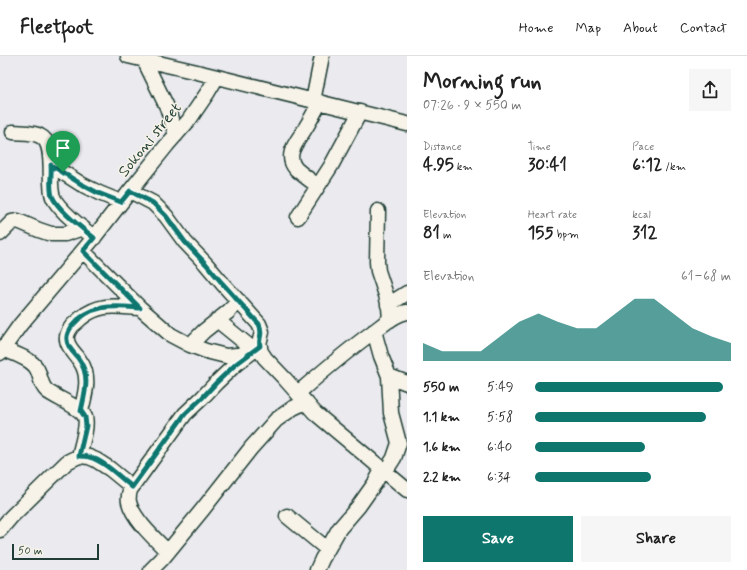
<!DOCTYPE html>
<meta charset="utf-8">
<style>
:root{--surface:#fff;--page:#f6f6f6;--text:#222;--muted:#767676;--line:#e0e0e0;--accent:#0f766e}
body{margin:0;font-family:Mynerve,sans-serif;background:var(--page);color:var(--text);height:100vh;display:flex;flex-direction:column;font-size:15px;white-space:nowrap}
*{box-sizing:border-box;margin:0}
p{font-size:13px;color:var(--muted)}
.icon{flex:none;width:22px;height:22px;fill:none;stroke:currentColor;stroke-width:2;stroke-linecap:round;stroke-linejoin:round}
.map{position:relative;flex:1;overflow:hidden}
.panel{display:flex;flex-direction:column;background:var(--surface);width:340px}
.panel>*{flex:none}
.scale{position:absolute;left:12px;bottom:10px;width:87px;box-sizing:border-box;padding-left:4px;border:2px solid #1f3d34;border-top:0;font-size:11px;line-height:14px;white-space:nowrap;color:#1f3d34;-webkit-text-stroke:3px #f7f3e8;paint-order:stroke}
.pin{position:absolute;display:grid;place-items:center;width:34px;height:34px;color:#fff;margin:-41px -17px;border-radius:50% 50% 50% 0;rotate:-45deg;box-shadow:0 0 4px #0007}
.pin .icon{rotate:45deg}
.round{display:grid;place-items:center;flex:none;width:42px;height:42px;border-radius:0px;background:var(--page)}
.summary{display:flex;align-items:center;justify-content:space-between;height:68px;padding:0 16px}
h1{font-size:22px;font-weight:700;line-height:30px}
.figures{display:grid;grid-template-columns:repeat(3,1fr);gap:6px;height:68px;padding:4px 16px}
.figures div{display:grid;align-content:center}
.figures b{font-size:17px;font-weight:700}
.figures small{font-size:11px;font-weight:400}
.figures p{font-size:11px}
.chart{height:112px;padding:8px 16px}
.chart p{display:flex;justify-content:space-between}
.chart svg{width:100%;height:72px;margin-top:4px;fill:var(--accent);opacity:.7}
.button{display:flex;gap:8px;margin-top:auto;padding:8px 16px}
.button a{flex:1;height:46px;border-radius:0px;background:var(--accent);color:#fff;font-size:16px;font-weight:700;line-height:46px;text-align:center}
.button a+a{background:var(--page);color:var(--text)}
ul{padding:0 16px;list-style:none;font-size:13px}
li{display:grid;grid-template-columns:64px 48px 1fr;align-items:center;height:30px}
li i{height:10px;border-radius:5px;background:var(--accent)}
header{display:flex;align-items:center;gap:24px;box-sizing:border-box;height:56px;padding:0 20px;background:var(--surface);border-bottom:1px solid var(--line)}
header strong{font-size:19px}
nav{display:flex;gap:22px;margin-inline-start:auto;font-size:14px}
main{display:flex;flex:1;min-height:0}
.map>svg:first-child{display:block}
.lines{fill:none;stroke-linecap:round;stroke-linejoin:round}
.minor-casing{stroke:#1f3d34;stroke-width:17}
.minor{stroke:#f7f3e8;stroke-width:14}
.route-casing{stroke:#fff;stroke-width:8}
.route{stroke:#0f766e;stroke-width:5}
.labels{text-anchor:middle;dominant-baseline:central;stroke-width:3;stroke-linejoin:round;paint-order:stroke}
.street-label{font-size:16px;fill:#1f3d34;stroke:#f7f3e8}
</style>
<header>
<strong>Fleetfoot</strong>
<nav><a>Home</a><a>Map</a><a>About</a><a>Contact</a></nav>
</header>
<main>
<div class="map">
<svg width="407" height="514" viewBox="0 0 407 514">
<rect width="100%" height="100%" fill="#ebeaee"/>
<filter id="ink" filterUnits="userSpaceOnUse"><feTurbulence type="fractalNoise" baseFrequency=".025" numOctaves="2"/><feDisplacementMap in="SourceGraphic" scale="8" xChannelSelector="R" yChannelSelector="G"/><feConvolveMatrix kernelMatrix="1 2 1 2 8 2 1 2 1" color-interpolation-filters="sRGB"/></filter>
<g filter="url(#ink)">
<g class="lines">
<!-- minor casing -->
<g class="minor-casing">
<path id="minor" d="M128,0l69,16 210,52
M144,4l23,47 9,28
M313,45l9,-45
M13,76c8,1 20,0 27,4 17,7 7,46 13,61 6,14 29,30 41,41
M51,109l30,19 18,9 22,9
M318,130c-7,-5 -15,-11 -22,-17 -13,-15 3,-29 10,-42 5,-8 9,-16 14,-25
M130,135l23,12 13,13 19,26 21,22 16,19 37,41 2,5 1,3 -3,12 2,8 4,6 20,21 30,34 92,77
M378,155l-1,51 1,9 8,24 3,12 1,13
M298,161l33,-51 29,-54
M0,178l12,-12 6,-1 21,9 12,4h14l18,-6
M83,195l57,57 31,27 19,10 16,6 20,5 22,-2
M388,249l19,-12
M217,264l37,30
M374,275l7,25 8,20 2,37 8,30 -5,15 -9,14
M190,289l14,-14 24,-19 11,-11
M3,293c10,4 29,10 34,20 4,7 3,16 10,22 9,7 34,16 38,26 3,9 -4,30 -6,39
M0,297l20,-28 72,-85 38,-49 37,-46 22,-25 19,-28 9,-15
M389,320l18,7
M298,337c24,-21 49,-42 75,-61 10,-7 21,-18 34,-20
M81,355c4,-16 10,-35 -1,-50 -4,-7 -12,-13 -13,-21 -1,-5 2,-10 5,-14 3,-3 6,-5 9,-8 20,-16 36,-11 59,-10
M287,460l40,33
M0,474l11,-13 56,-55 12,-6 10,1 7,3 14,9 22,18
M168,496c-12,-12 -35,-33 -39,-50 -1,-4 0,-8 1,-12l55,-76 17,-16 14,-15 20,-19 24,-18
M151,514l11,-11 41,-50 48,-61 25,-28 17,-12 13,-6
M317,514l5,-11 17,-30 19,-22 17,-24 7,-13"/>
</g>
<!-- minor -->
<use href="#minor" class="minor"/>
</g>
</g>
<g class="lines" filter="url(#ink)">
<!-- route casing -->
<g class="route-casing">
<path id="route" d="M51,109l30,19 17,9 23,9 9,-11 23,12 13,13 19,26 21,22 16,19 37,41c5,10 -1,13 1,22l-24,18 -20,19 -14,15 -17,16 -53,73c-11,-9 -29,-27 -43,-30 -3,-1 -7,-1 -10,-1l7,-30 -1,-9 -4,-6c4,-18 10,-36 -3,-53 -4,-5 -11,-11 -11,-18 -1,-5 2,-10 5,-14 19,-23 42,-20 68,-18l-57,-57 11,-13c-12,-10 -36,-28 -42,-42 -3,-10 0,-21 -1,-31z"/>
</g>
<!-- route -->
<use href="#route" class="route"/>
</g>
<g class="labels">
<!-- street labels -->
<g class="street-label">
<text transform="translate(150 84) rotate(-51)">Sokoni street</text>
</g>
</g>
</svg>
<div class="scale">50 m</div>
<div class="pin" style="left:63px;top:116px;background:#1e9e55"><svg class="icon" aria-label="arrive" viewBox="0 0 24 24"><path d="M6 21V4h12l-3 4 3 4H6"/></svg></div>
</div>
<section class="panel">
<div class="summary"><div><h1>Morning run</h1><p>07:26 · 9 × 550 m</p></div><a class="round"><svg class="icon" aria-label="share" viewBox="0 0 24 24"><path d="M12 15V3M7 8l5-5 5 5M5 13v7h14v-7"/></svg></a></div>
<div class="figures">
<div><p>Distance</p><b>4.95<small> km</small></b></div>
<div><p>Time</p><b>30:41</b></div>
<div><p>Pace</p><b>6:12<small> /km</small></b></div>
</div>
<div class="figures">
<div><p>Elevation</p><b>81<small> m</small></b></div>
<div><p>Heart rate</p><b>155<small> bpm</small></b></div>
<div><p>kcal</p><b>312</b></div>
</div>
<div class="chart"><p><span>Elevation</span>61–68 m</p>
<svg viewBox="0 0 160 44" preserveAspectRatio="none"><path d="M0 44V33L10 38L20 38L30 38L40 29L50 20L60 15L70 20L80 24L90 24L100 15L110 6L120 6L130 15L140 24L150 29L160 33V44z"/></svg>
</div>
<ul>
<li><b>550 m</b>5:49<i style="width:96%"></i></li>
<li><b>1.1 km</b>5:58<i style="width:87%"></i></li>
<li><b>1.6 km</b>6:40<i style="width:56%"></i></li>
<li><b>2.2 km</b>6:34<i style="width:59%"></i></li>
</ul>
<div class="button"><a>Save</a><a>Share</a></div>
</section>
</main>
